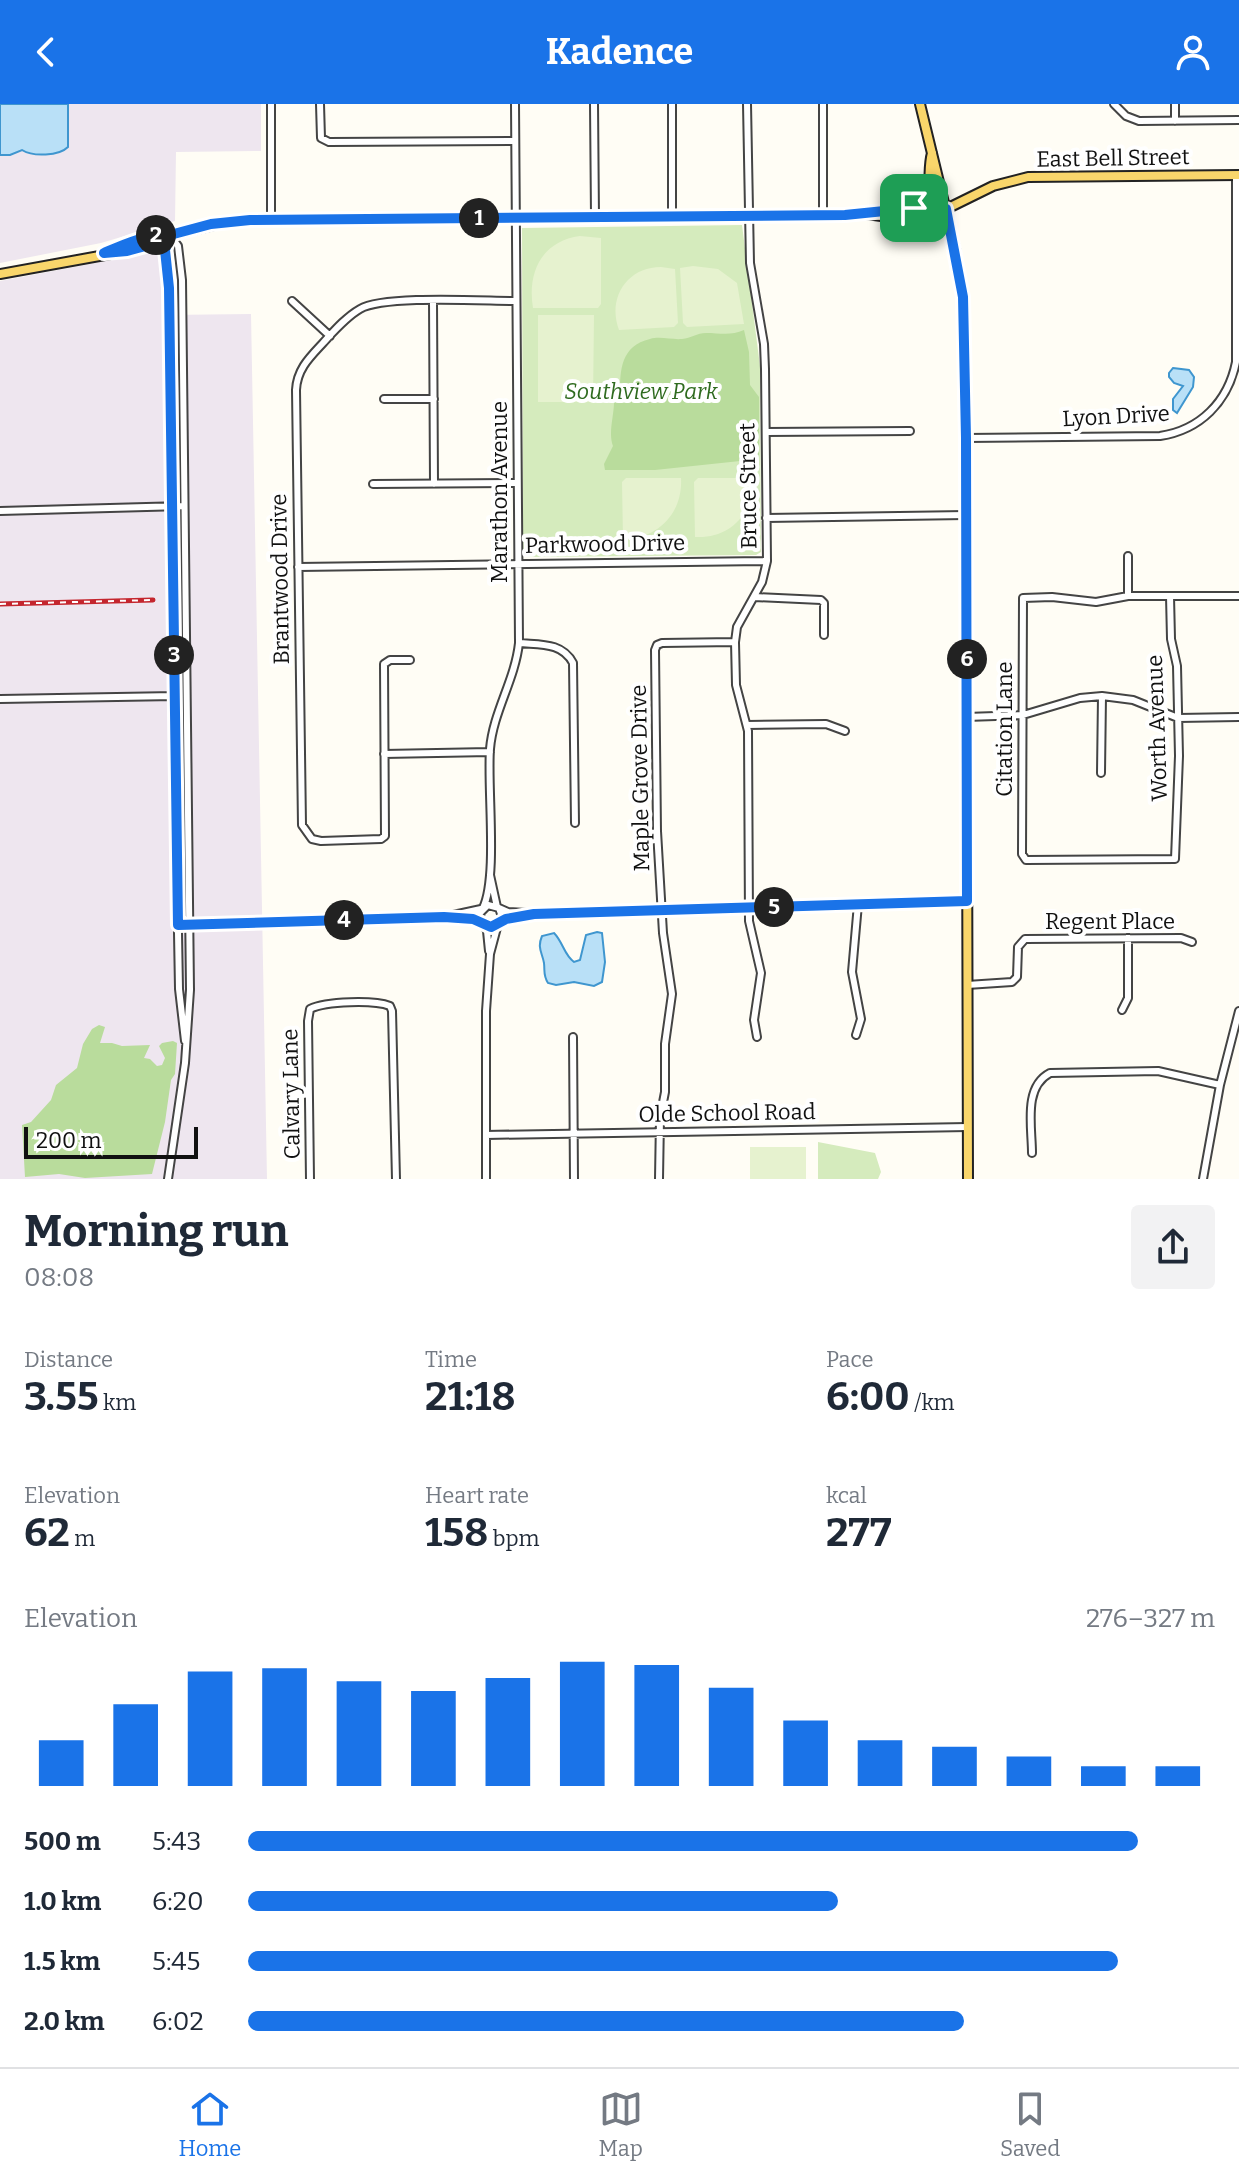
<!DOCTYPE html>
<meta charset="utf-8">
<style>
:root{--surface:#fff;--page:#f2f2f3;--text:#1f2937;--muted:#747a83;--line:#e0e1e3;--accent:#1a73e8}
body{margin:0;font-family:Bitter,serif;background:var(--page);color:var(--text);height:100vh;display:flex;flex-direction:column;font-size:30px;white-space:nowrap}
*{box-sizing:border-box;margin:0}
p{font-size:26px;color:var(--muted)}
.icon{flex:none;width:44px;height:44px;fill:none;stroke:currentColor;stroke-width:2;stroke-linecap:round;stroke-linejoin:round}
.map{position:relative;height:1075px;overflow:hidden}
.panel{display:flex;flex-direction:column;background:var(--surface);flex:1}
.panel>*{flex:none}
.scale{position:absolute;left:24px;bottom:20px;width:174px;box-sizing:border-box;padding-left:8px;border:4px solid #111;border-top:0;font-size:22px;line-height:28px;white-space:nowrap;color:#111;-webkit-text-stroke:6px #fff;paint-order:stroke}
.pin{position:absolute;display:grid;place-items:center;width:68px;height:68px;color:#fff;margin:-34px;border-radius:16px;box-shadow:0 4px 12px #0006}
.km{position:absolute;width:40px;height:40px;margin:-20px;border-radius:50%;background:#222;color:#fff;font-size:22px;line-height:40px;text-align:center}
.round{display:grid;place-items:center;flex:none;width:84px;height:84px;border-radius:8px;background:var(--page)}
.head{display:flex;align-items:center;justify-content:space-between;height:136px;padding:0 24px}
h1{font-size:44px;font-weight:700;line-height:60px}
.figures{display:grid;grid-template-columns:repeat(3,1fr);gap:12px;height:136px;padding:8px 24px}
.figures div{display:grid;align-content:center}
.figures b{font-size:40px;font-weight:700}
.figures small{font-size:22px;font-weight:400}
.figures p{font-size:22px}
.chart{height:224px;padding:16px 24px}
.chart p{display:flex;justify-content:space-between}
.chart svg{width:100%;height:144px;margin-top:8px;stroke:var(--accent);stroke-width:6}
ul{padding:0 24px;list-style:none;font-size:26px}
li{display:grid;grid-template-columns:128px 96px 1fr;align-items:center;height:60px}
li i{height:20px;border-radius:10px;background:var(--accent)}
header{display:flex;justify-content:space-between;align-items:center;height:104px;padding:0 24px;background:var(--accent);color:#fff;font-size:36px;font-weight:700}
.tab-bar{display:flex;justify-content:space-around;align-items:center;height:112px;border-top:2px solid var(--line);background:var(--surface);font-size:22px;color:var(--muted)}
.tab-bar a{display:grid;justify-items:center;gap:4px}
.tab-bar .active{color:var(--accent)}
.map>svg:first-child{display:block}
.industrial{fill:#eee6ef}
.green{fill:#d5ebbd}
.forest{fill:#b9dc9c}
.pitch{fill:#e6f2cf}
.water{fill:#b9e0f7;stroke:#3f96cf;stroke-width:2}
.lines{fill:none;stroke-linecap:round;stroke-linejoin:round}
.minor-casing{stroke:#444;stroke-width:10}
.major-casing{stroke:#222;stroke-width:12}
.minor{stroke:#fff;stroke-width:6}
.major{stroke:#f9d66b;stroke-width:8}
.rail-casing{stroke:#c4262e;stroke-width:5}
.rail{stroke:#fff;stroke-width:2;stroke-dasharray:6;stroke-linecap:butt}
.route-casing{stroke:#fff;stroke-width:16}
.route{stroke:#1a73e8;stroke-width:10}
.labels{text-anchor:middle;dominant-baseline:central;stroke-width:8;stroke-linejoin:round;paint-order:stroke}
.street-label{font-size:22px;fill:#111;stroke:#fff}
.park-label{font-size:22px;font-style:italic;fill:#2f6b1f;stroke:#fff}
</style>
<header><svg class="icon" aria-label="back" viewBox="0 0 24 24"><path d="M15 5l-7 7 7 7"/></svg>Kadence<svg class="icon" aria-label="person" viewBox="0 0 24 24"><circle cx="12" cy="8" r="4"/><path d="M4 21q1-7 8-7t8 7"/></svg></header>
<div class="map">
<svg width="1239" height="1075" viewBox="0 0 1239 1075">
<rect width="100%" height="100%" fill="#fffdf5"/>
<!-- industrial -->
<path class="industrial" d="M0,0h261v47l-85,1 -1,69 -74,22 -101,20z
M153,148l6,4 5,8 2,51 85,-1 16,865h-267v-898z"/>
<!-- green -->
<path class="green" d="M742,121l18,141 1,186 -5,3 -230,2 -3,-4 -1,-325z
M818,1038l57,11 6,19 -3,7h-60z"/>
<!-- forest -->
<path class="forest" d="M744,226l5,22 1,33 9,12v62l-104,11h-50l-1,-6 9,-18c-5,-13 1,-30 1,-44l6,-8c0,-25 1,-48 30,-55 10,-3 22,1 32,0 9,-1 15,-6 24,-6 14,0 25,3 38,-3z
M99,921l6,2 -5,16h12l10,3 28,-1 -6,13 6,1 7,7 5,-1 3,-7 -6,-12 3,-3 11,-2 4,2 -2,31 -4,6 -6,42 -13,52 -67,4 -26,-4 -34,3 -3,-52 9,-3 20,-22 5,-15 21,-17 6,-24 9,-15z"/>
<!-- pitch -->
<path class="pitch" d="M580,132l21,2v66l-3,4h-65c-6,-36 9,-67 47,-72z
M693,162l25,3 19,14 7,41 -57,3 -4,-4 -3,-55z
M661,163l14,2 3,54 -4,4 -55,3c-12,-32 8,-63 42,-63z
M538,211h56l-1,87h-55z
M626,374h55c2,35 -23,61 -58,61l-1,-57z
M698,374h54c3,35 -22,61 -57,59l-1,-55z
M750,1043h56v32h-56z"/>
<!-- water -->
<path class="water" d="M0,0h68v43c-9,9 -35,10 -46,3l-12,5h-10z
M1173,264l16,2 5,7 -1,10 -16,26 -4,-3v-11l10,-13 -9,-3 -5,-6v-4z
M597,828l5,1 3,29 -3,20 -8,4 -20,-4 -18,3 -8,-2c-5,-8 -3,-11 -4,-20 -2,-11 -7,-15 -2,-27l12,-3c9,9 10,22 20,29l6,-2 6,-25z"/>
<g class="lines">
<!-- minor casing -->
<g class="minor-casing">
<path id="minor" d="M271,0v116
M320,0l1,34 8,4 186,-1
M594,0l1,113
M672,0v112
M747,0l3,159 14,81 1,25 2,192 -5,21 -25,45 -2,15 1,43 12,46 1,190 12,52 -7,47 3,17
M823,0v111
M1114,0l12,12 13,5 100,-1
M1175,0v17
M170,131l-5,15 4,18 9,665 1,56 6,52
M292,197l38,35
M433,197l1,183
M384,295h50
M766,328l144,-1
M966,334l194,-2c40,-6 68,-34 76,-74v-187
M373,380l144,-1
M0,407l183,-5
M766,414l200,-3
M1128,452v40
M298,463l469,-6
M1170,492l1,43 6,27 2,90 -4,103 -149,1 -4,-6 1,-256 29,-1 44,5 32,-6h111
M754,493l67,3 3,3v32
M519,539c21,2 43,-1 54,20l2,160
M410,556h-20l-6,4 1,172 -4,3 -60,2 -9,-2 -10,-14 -6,-435c1,-21 14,-33 27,-47 11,-12 23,-26 37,-34 24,-14 123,-8 156,-8
M0,595l175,-3
M966,613l57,-2 57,-17 22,-2 31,4 45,18 61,-1
M747,621l79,-1 19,7
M384,650l106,-2
M1101,669l1,-77
M490,771l7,32
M483,804c15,-31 4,-120 7,-159 3,-37 25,-69 29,-106l-4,-539
M499,804l9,4 19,1
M447,813l25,1 9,4
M499,818l9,-4 26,-4 433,-13
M483,820l8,3 7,-3 4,-7 -3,-9 -11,-3 -9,9 8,17 2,20
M178,821l266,-8 37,-8
M967,881l45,-3 5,-5 1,-30 7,-8 156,-1 11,4
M1122,906l6,-12v-60
M856,931l5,-16 -9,-47 6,-68
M573,933l1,142
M486,1031l482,-8
M1032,1049c0,-26 -9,-66 18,-80l108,-2 62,14
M168,1075l17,-116 5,-73 -8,-710 -4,-34 -8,-11
M310,1075l-2,-158 2,-12c16,-8 64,-9 80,-3l2,5 4,168
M486,1075v-168l4,-57 8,-30
M659,1075l1,-61 5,-26v-48l7,-50 -9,-61 -6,-102 -2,-181 2,-5 5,-2 73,-1
M1203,1075l17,-94 19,-74"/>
</g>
<!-- major casing -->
<g class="major-casing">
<path id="major" d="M920,0l35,144 8,49 3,123 2,759
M914,104c22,-13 12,-34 18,-55
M875,109l49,-5 21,1
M104,149c22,-10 42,-15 66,-18 22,-3 44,-12 67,-14l630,-7 21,3 44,-1 61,-30 35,-9 211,-2
M0,170l127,-23 33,-9 9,-7"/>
</g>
<!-- minor -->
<use href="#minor" class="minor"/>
<!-- major -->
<use href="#major" class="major"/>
<!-- rail casing -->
<g class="rail-casing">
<path id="rail" d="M0,500l153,-4"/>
</g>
<!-- rail -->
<use href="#rail" class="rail"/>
</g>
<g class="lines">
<!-- route casing -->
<g class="route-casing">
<path id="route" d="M914,104l-69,7 -595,5 -39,4 -41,11 -10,7 -33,9 -23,2c21,-9 43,-19 66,-18l-5,15 4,38 9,637 266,-8 29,2 18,8 15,-8 28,-5 433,-13 -1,-463 -3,-141 -17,-88 -32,-1"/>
</g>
<!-- route -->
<use href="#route" class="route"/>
</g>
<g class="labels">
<!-- street labels -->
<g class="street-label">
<text transform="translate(1113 54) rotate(-1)">East Bell Street</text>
<text transform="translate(1116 312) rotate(-3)">Lyon Drive</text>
<text transform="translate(748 382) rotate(-91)">Bruce Street</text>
<text transform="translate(499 388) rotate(-90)">Marathon Avenue</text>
<text transform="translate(605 440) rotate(-1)">Parkwood Drive</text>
<text transform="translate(280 475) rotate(-91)">Brantwood Drive</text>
<text transform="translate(1157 624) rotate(-92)">Worth Avenue</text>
<text transform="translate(1004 625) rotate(-90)">Citation Lane</text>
<text transform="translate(640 674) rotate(-91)">Maple Grove Drive</text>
<text x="1110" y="817">Regent Place</text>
<text transform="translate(291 990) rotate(-91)">Calvary Lane</text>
<text transform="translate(727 1009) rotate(-1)">Olde School Road</text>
</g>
<!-- park labels -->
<g class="park-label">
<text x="641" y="287">Southview Park</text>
</g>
</g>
</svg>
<div class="scale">200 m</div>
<div class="pin" style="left:914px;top:104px;background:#1e9e55"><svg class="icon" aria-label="arrive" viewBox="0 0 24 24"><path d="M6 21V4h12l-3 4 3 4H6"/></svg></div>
<b class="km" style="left:479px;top:114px">1</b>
<b class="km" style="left:156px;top:131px">2</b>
<b class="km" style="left:174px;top:551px">3</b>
<b class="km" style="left:344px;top:816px">4</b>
<b class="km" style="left:774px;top:803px">5</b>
<b class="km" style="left:967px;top:555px">6</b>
</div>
<section class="panel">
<div class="head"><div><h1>Morning run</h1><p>08:08</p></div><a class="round"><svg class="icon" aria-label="share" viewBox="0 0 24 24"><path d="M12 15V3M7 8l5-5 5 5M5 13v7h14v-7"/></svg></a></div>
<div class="figures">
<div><p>Distance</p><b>3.55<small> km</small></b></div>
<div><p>Time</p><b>21:18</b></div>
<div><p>Pace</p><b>6:00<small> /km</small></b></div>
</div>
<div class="figures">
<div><p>Elevation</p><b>62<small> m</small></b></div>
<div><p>Heart rate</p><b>158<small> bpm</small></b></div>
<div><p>kcal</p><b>277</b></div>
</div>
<div class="chart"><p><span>Elevation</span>276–327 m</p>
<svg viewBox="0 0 160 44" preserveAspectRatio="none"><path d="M5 44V30M15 44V19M25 44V9M35 44V8M45 44V12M55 44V15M65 44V11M75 44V6M85 44V7M95 44V14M105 44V24M115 44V30M125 44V32M135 44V35M145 44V38M155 44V38"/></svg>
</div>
<ul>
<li><b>500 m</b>5:43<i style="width:92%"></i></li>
<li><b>1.0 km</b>6:20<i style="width:61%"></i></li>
<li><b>1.5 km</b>5:45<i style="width:90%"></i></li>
<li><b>2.0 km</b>6:02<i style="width:74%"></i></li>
</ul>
</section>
<nav class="tab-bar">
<a class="active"><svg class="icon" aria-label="home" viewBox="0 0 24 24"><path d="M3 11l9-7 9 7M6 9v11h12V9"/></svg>Home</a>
<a><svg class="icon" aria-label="map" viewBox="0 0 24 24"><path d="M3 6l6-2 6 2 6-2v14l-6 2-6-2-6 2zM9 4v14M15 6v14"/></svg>Map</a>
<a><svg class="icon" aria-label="saved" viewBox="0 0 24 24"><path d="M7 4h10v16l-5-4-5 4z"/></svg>Saved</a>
</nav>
